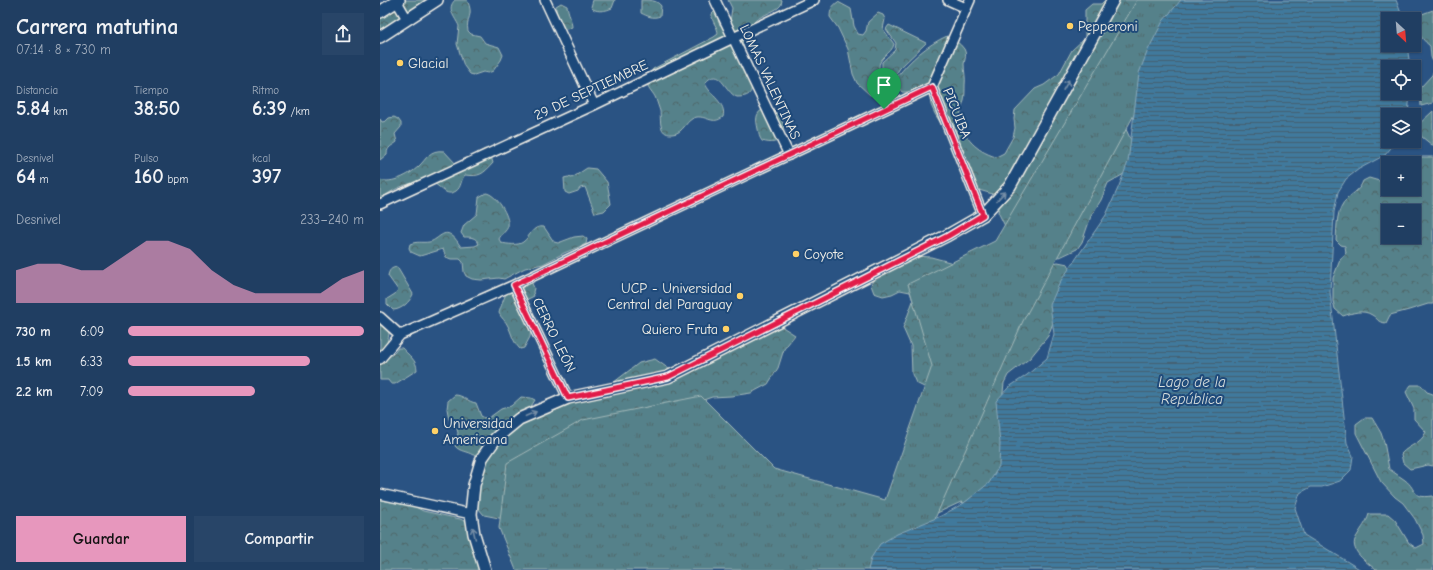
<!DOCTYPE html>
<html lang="es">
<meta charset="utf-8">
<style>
:root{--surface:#203e62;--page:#284568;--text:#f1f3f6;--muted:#a2aebe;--line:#3d5777;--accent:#e797bd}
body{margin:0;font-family:"Comic Neue",sans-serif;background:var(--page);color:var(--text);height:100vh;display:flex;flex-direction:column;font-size:15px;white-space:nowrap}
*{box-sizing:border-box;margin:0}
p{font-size:13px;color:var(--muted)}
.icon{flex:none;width:22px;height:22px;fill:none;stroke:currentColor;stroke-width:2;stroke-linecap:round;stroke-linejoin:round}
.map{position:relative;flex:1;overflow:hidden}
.panel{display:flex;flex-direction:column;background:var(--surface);width:380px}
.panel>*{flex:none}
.needle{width:26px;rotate:154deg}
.controls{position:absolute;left:1001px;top:12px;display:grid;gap:8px}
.controls a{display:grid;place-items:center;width:40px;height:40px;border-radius:0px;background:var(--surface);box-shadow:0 1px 3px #0004,0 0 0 1px var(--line);font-size:20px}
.pin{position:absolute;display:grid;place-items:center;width:34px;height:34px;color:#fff;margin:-41px -17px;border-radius:50% 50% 50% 0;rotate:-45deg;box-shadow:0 0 4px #0007}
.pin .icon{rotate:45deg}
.round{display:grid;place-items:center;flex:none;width:42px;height:42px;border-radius:0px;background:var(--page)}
.head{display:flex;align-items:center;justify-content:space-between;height:68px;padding:0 16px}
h1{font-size:22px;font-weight:600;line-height:30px}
.figures{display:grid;grid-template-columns:repeat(3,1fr);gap:6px;height:68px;padding:4px 16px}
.figures div{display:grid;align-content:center}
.figures b{font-size:20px;font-weight:600}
.figures small{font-size:11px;font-weight:400}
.figures p{font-size:11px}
.chart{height:112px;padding:8px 16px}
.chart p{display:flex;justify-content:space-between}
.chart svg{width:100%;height:72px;margin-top:4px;fill:var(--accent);opacity:.7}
.button{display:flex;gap:8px;margin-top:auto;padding:8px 16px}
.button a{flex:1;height:46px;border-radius:0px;background:var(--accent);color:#111;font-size:16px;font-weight:600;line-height:46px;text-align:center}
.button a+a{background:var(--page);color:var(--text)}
ul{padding:0 16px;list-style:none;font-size:13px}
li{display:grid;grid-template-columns:64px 48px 1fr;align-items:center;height:30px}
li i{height:10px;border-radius:5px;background:var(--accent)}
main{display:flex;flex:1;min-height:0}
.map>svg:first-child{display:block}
.forest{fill:url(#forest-crowns);stroke:#a4b9b9;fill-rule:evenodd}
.park{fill:url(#park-tufts);stroke:#a4b9b9}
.water{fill:url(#water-rules);stroke:#89a9ba}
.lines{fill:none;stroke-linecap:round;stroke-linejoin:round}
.minor-casing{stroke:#f4f1e8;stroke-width:12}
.tertiary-casing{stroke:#f4f1e8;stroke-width:14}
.minor{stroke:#1f4a7a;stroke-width:9}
.tertiary{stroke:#1f4a7a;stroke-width:11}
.oneway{stroke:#748da6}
.route-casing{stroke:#fff;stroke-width:8}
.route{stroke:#e11d48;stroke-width:5}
.poi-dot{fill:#ffd166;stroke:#1f4a7a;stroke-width:1.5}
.labels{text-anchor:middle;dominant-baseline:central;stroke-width:4;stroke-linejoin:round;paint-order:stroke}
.poi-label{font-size:14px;fill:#f4f1e8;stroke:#1f4a7a;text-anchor:start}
.street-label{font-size:14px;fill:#f4f1e8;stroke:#1f4a7a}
.water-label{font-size:15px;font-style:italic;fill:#d9dfdd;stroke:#1f4a7a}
</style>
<main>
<section class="panel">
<div class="head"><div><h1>Carrera matutina</h1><p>07:14 · 8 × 730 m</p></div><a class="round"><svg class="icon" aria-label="share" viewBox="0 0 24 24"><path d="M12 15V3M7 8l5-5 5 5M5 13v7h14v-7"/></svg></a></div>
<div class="figures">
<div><p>Distancia</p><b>5.84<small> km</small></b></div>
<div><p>Tiempo</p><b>38:50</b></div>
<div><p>Ritmo</p><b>6:39<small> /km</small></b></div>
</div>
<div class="figures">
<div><p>Desnivel</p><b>64<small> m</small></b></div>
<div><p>Pulso</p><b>160<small> bpm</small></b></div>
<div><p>kcal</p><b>397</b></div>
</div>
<div class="chart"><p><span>Desnivel</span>233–240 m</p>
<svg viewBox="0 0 160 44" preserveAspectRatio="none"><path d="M0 44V24L10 20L20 20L30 24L40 24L50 15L60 6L70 6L80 11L90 24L100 33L110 38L120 38L130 38L140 38L150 29L160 24V44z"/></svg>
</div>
<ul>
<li><b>730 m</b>6:09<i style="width:100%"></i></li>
<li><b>1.5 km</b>6:33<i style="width:77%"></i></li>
<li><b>2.2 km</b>7:09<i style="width:54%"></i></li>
</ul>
<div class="button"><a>Guardar</a><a>Compartir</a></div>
</section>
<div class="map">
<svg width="1053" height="570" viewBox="0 0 1053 570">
<defs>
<pattern id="forest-crowns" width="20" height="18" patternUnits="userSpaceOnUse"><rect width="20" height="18" fill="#54818a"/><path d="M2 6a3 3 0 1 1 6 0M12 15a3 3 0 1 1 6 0" fill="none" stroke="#4f676b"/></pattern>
<pattern id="park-tufts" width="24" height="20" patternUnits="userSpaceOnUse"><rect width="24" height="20" fill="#54818a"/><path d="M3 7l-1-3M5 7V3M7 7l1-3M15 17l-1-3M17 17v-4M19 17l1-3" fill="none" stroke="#4f676b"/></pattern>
<pattern id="water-rules" width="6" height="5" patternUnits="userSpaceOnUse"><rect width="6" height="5" fill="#41799c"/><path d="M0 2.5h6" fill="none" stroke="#456071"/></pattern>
</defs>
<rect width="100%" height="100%" fill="#2a5383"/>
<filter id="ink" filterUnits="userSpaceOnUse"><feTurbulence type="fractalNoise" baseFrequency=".025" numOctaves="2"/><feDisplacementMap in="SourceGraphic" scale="8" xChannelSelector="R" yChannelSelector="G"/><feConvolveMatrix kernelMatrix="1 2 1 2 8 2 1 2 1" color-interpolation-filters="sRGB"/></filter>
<g filter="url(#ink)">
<!-- forest -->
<path class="forest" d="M7,0h40l-47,34v-29l5,-2z
M75,0h12c8,16 -2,18 1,31l3,3 9,2 5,7 14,4 4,8 -2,5 -8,11 -5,2 -5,-1 -9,3 -4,-1 -6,-8 -7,-22 2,-18c-4,-9 -13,-17 -4,-26z
M213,0h22l-3,8c-6,3 -14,4 -19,1l-2,-2z
M261,0c8,0 16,0 20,6l-1,10c-7,3 -13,0 -19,-3z
M348,0h54l-1,5 -3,3c-13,8 -28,11 -34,26 -4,9 1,16 4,24 2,6 2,12 3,18 1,13 3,21 -14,21 -12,-4 -17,-32 -32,-14 5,13 22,20 18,34 -10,8 -16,-1 -26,0 -11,1 -13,17 -25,17 -14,1 -11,-15 -12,-23 -1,-4 -3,-8 -4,-12 -2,-6 -8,-10 -9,-16 -1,-5 3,-10 6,-14l61,-32 4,-3c0,-8 -7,-12 -6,-20l3,-3 4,-1 1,8 -2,3 2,4 10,-3 2,-14z
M725,0h96l-77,125 12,26 -12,23 -16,9 -7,17 -10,16 -9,26 -5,7 -17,8 -54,-29 -8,-16 2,-9 -4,-8 -17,-5 -7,-6 -22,-46 -15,-24 -4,-9 -3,-17 -17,4h-9l-5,-7v-8c13,-17 30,-32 50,-41 6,3 13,7 17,13 3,6 1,9 0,15 0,7 2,14 1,21 0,5 0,11 -1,16 -1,3 -3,6 -3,9 -3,24 14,41 35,47l8,-4 9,-16 2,-9 -1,-9 1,-9 20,-21 9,-4 15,-11 13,-24 13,-12v-28l7,-6h9z
M458,2l13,7 3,17 4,8 5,1 3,-4 2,-9 10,-9 5,2 2,4 -2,10 11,15c-2,10 -16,13 -15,24 0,7 5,12 6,19l-7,6 -8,2 -13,-12 -4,-9 -5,-25 -10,-21 -8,-11c0,-7 2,-11 8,-15z
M181,3l6,3c1,5 5,17 5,21l-5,2 -4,-1 -7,-17v-5z
M1053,10v52l-2,-5 -1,-11c-12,-10 -14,-17 -8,-32z
M509,25l37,18 -26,25 -6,9 1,9 -8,2 -5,-18v-8l13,-12 1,-7 -10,-14z
M1053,72v31l-12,3 -1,-18 12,-13z
M388,108c21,7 23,42 -6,33 -3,-4 -3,-7 -4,-12 -2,-9 -3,-15 5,-20z
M1053,111v34h-1l-10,-8 -5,-11z
M14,117l4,2 3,4v4l-6,7 2,8c-5,4 -10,5 -10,12l-7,6v-41l2,3 4,-1 3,-3z
M105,149l4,1 4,13c-10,11 -13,14 -28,12 -5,5 -3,12 -9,16 -11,7 -15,-6 -24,-8 -18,-4 -39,5 -52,17v-20c12,4 29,-5 38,-13 9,-8 11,-18 26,-16l12,13 11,-2 10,-9z
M1041,157h12v147h-5l-19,6 -19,5 -4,8c-10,-1 -7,-4 -14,-8 -9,-6 -20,-2 -29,1l-8,-7 -2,-8v-23l7,-18 6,-7 -1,-7 -4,-1 -5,-5c1,-13 0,-32 11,-41 7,-7 13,-9 16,-18l6,-3 17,5 2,-1v7h26v-26h-8l3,-2zM1008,211h26v26h-26z
M207,168l9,1 11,13 4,22 -7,7 -9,2 -10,-26 -5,1 -2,3 -9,3 -4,-2 -1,-14 4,-1 4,1z
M106,193c10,1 24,23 22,33 -1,5 -7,8 -9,13l2,4c6,1 17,3 22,-1 8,-6 9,-17 21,-15l10,15 4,1 16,-6 9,-1 4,3 -1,5 -22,9 -21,11 -18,4 -21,11 -5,-1 -18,2 -9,-1 -6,-3 -2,-4 -1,-10 -3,-3h-9l-5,-2 -3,-8 -23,7 -9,-4 -2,-4 1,-4c7,-3 12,-1 19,-2 8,-1 14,-13 22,-7 5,3 7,8 10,12l14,-1 4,-2c-3,-7 -8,-7 -15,-7l-3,-4 3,-8 13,-11 2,-17z
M533,256l18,1 26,7h92l9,-2 10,2 4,8 -24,64 -18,22 -22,17 -4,8 -2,19 5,72 -43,29 -3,-1 -26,12 -7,-125 -12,-6 -4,-9 -1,-28 -8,-18 10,-27 -3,-9 -10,-2 -8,4 -9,2 -9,-3 -3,-8 3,-8z
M17,267l16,27c-3,8 -12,16 -20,16l-6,-6v-5l8,-5 3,-4 -10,-14c1,-6 3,-8 9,-9z
M151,281l3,7 -1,4 1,4 -12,6 9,26 -1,9 -6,11 -4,1c-7,-7 -8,-15 -12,-23 -2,-5 -7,-8 -9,-13 1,-4 6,-18 8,-21z
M0,324l7,1 2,9 -3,13 -6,3z
M401,326l14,9 -11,14 -6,19 -10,16 -17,9 -20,3 -19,1 -17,6 -191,116 -20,-4 -12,-14v-27l47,-55 90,-33 30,-23 16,-4 14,10 17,4 77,-44z
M18,348h4c6,7 15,12 15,22l-22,14h-4l-3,-4h-8v-16c6,-6 13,-8 18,-16z
M1031,385h10l6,7 6,2v72l-5,-1 -18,4 -7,-6 -2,-9c9,-10 19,-9 25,-22l-12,-13v-10l-8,-17z
M75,395c8,0 13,7 21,8l5,13 4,2 5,-1 11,-8 10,-3 10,-9 10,1 4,2 -5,8 -12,7 -37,38 -8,2c-6,-4 -13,-3 -18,-9l3,-13 -1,-4 -8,-10 -2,-10 1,-8z
M984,418h8l9,15 3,9 5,27c5,4 11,7 16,11 13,10 5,19 28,16v74h-57c-9,-8 -29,-20 -19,-34 5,-9 9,-12 12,-22h19l7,6 14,23 7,5 8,-4 -1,-9 -8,-16 -12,-16 -8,-6 -14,-15 -25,-49v-9z
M0,500l34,6 9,5 37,8 9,4 11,47h-100z"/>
<!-- park -->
<path class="park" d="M757,0h65l-17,20 -162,301 -111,249h-396l-17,-42 8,-65 76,-43 118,-24 73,73 111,31 47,-134 -24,-82 87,-43z"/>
<!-- water -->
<path class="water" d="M801,0h215l6,16v3h-14v26h19l3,22h-22v26h22l-2,22h-20v26l8,1 -11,13 -26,14 -13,10 -8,13 -4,20 -4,80 17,151 6,13 -2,14 -11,11 -18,6h-11l-11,6 -5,15 9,27 57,35h-493l3,-12 9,-14 17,-10 44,-18 23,-13 25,-20 10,-17 1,-22 -4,-43 13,-14 18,-12 20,-17 7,-24 -4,-29 10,-23 46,-67 13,-29 9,-24 11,-89 9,-23 15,-29z"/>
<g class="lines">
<!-- minor casing -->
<g class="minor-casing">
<path id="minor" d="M16,0l11,19
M165,0l49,105
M335,0l74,155
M568,0l18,8
M590,0l-38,87 51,128
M0,204l214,-99 139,-67 81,-38
M134,285l54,113
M0,317l20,18
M0,359l20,-24 114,-50 418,-198
M0,494l91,20"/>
</g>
<!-- tertiary casing -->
<g class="tertiary-casing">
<path id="tertiary" d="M0,12l19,-12
M0,37l57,-37
M105,570l-11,-36 -3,-20 3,-29 8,-27 14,-20 23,-19 49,-21 100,-21 280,-142 35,-20 27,-29 103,-186"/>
</g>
<!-- minor -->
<use href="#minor" class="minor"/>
<!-- tertiary -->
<use href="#tertiary" class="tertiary"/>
</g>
<!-- one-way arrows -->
<defs><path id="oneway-shaft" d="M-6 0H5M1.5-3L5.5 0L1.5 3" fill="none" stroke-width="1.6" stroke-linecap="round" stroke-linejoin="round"/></defs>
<g class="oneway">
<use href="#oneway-shaft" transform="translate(686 85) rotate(-61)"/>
<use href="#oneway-shaft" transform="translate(621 196) rotate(-47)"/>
<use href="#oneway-shaft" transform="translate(151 414) rotate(-23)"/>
<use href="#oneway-shaft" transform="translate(94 533) rotate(-103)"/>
</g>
</g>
<g class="lines" filter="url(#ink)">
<!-- route casing -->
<g class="route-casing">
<path id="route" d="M552,87l51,128 -35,21 -280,141 -100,21 -54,-113z"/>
</g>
<!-- route -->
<use href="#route" class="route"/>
</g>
<!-- markers -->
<g class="poi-dot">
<circle cx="690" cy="26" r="4"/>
<circle cx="20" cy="63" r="4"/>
<circle cx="416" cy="254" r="4"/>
<circle cx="360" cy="296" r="4"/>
<circle cx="346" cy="329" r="4"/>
<circle cx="55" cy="431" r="4"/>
</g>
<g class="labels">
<!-- poi labels -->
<g class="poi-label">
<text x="698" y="26">Pepperoni</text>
<text x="28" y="63">Glacial</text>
<text x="424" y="254">Coyote</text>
<text x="352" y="288" text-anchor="end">UCP - Universidad<tspan x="352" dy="16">Central del Paraguay</tspan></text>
<text x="338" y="329" text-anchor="end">Quiero Fruta</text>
<text x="63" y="423">Universidad<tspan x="63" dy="16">Americana</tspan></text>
</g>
<!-- street labels -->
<g class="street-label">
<text transform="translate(390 82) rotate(65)">LOMAS VALENTINAS</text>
<text transform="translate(211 90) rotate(-25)">29 DE SEPTIEMBRE</text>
<text transform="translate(577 113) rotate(68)">PICUIBA</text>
<text transform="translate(174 335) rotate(64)">CERRO LEÓN</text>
</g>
<!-- water labels -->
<g class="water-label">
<text x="812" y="382">Lago de la<tspan x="812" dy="17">República</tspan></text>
</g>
</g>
</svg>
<div class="controls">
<a><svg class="needle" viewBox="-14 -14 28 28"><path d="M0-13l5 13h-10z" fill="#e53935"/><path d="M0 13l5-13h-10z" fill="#a2aebe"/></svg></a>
<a><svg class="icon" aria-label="locate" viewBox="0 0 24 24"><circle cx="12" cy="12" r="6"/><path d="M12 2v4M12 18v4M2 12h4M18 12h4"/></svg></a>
<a><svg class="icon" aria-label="layers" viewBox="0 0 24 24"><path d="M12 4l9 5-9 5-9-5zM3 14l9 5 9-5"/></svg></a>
<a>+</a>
<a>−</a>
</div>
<div class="pin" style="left:504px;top:109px;background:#1e9e55"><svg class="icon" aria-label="arrive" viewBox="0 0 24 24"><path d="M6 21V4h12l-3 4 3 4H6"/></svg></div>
</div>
</main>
